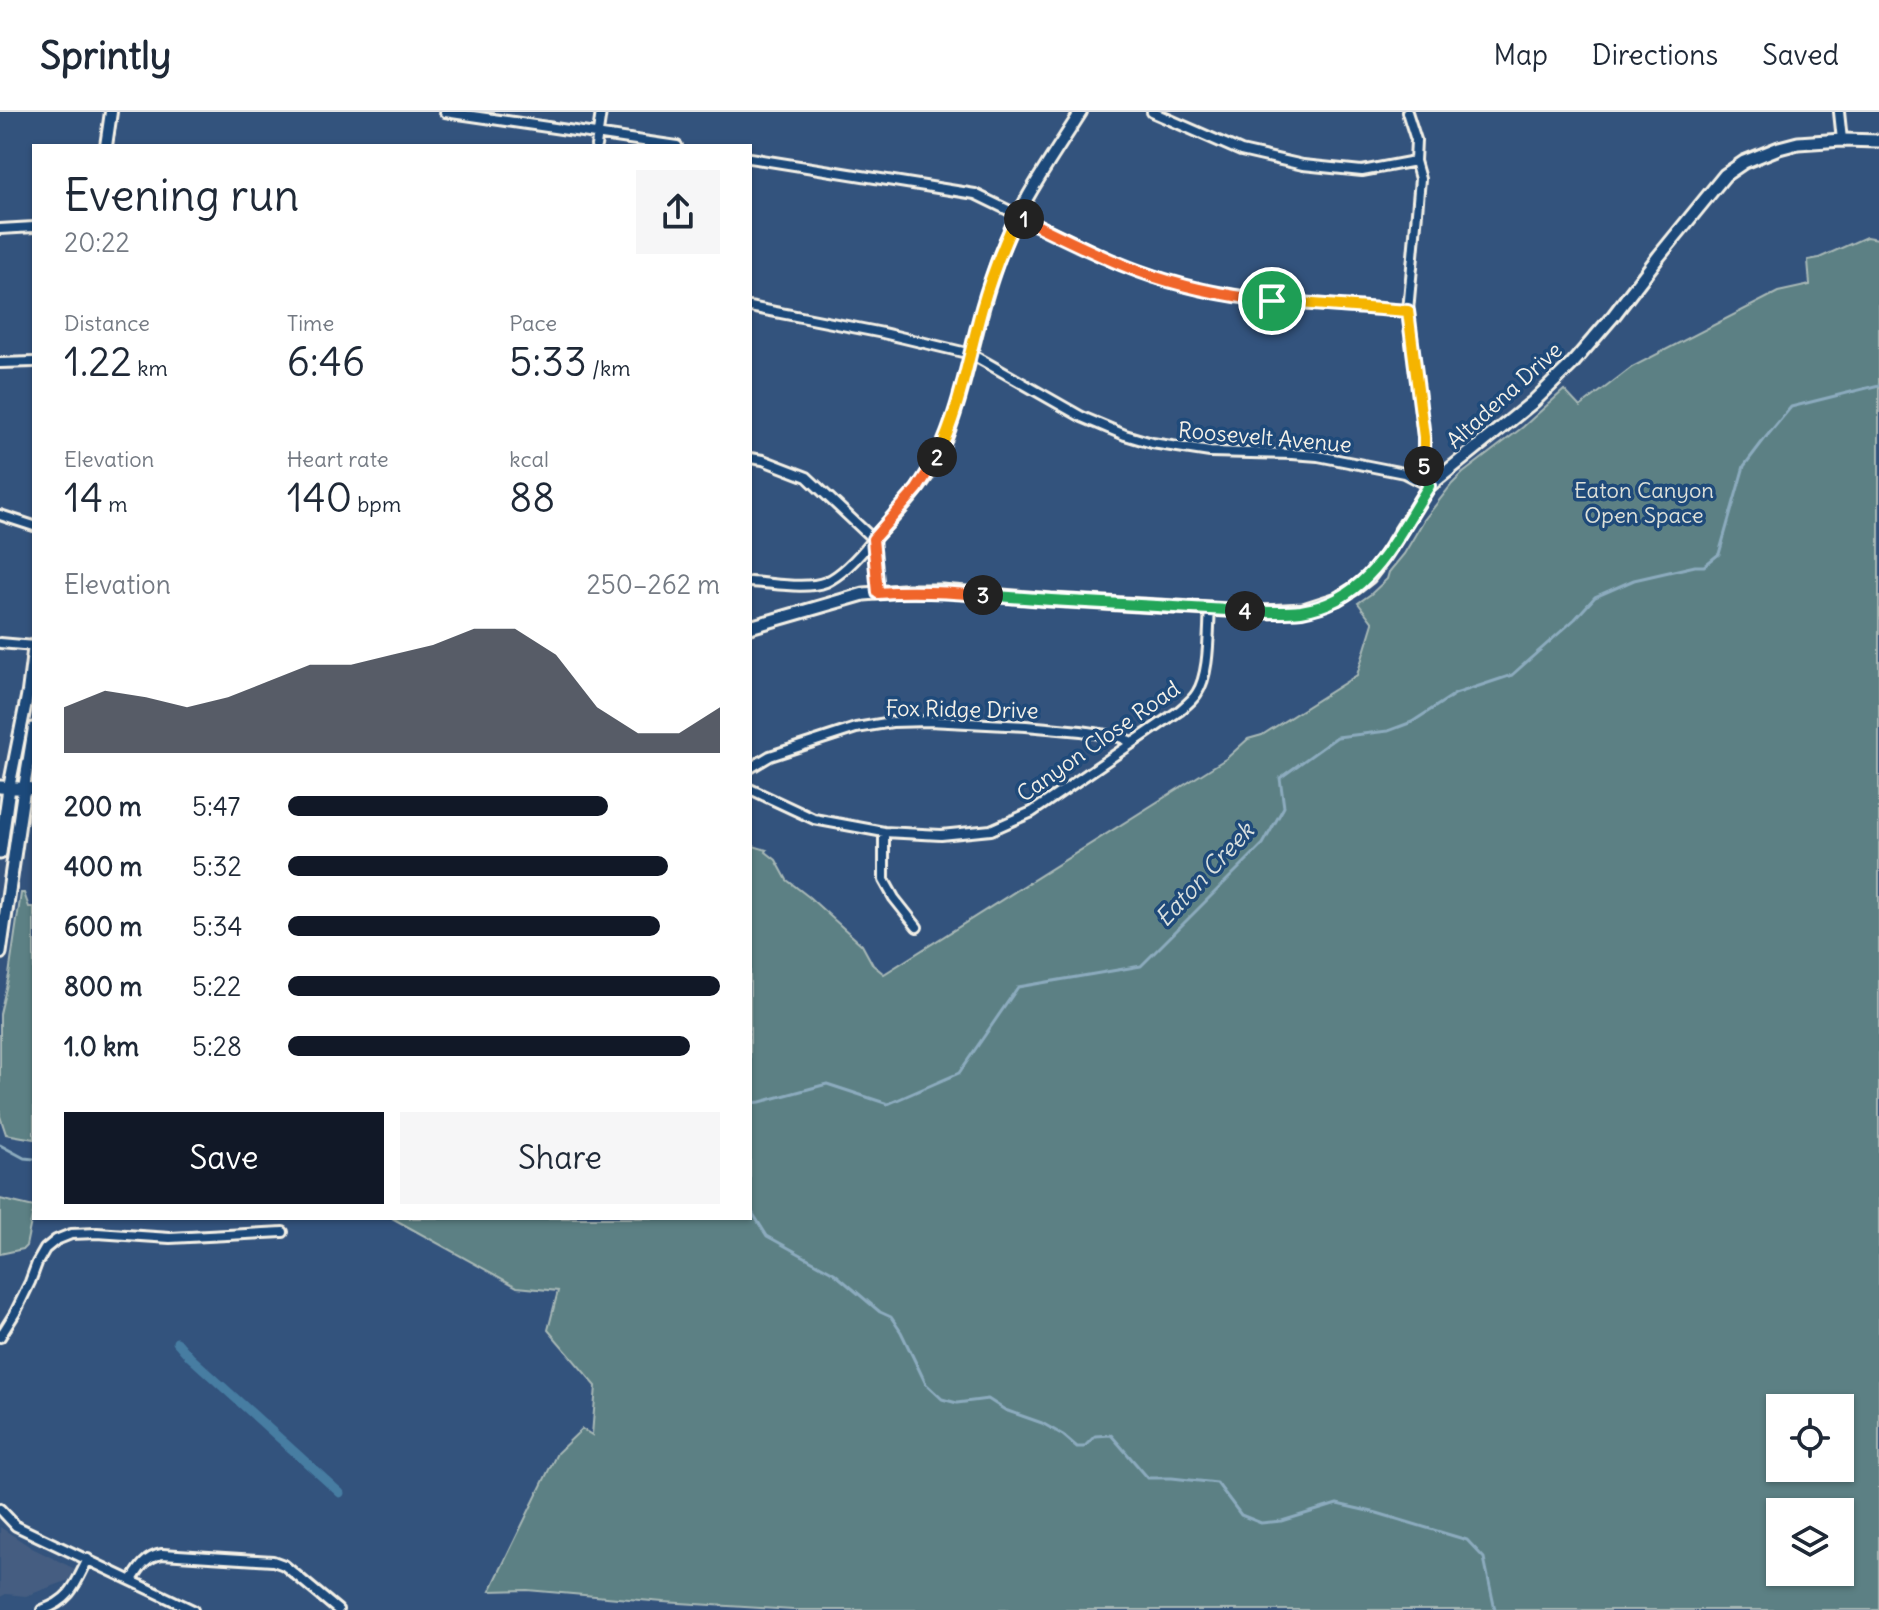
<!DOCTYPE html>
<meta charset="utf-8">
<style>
:root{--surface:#fff;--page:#f6f6f7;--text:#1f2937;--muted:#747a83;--line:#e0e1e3;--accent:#111827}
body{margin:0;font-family:Delius,sans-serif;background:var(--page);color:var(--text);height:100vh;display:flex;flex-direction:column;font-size:30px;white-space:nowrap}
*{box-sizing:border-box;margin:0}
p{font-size:26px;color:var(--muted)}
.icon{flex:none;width:44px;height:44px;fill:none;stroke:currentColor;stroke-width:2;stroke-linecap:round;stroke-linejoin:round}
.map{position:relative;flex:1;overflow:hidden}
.sheet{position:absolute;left:32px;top:32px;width:720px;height:1076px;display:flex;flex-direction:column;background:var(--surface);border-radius:0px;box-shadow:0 2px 6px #0004}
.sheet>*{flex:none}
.fabs{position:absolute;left:1766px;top:1282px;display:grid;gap:16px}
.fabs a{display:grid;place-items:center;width:88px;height:88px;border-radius:0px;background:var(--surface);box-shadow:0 2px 6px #0004;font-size:40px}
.pin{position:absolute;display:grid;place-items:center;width:68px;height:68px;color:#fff;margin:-34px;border:4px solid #fff;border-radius:50%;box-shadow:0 2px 8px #0007}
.km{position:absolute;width:40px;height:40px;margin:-20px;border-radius:50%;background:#222;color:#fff;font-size:22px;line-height:40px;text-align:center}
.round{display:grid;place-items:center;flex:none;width:84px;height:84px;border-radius:0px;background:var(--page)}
.headline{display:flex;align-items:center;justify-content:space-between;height:136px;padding:0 32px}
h1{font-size:44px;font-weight:600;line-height:60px}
.stats{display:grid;grid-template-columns:repeat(3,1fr);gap:12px;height:136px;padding:8px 32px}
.stats div{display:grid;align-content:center}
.stats b{font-size:40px;font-weight:600}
.stats small{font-size:22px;font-weight:400}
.stats p{font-size:22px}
.chart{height:224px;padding:16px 32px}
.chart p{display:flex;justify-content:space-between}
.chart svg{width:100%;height:144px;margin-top:8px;fill:var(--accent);opacity:.7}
.action{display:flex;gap:16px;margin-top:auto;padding:16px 32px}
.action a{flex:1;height:92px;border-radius:0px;background:var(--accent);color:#fff;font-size:32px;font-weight:600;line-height:92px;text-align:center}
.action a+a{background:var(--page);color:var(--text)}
ul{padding:0 32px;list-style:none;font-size:26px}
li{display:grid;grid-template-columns:128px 96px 1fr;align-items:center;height:60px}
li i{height:20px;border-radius:10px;background:var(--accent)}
header{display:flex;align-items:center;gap:48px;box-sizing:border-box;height:112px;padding:0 40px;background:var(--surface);border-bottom:2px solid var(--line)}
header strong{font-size:38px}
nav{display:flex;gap:44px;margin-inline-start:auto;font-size:28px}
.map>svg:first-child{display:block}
.built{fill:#455d81}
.green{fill:#5b8084;stroke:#a8b8b6;stroke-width:2;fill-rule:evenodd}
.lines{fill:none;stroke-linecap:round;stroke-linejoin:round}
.stream{stroke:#8cabbe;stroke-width:3}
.canal{stroke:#467da2;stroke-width:9}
.minor-casing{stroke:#f4f1e8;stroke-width:14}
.tertiary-casing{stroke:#f4f1e8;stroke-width:16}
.secondary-casing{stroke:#f4f1e8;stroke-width:17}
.minor{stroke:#1f4a7a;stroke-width:8}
.tertiary{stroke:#1f4a7a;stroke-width:10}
.secondary{stroke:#1f4a7a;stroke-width:11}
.split-1-casing{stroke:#fff;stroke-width:16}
.split-2-casing{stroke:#fff;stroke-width:16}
.split-3-casing{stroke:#fff;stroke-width:16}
.split-4-casing{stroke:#fff;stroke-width:16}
.split-5-casing{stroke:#fff;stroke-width:16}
.split-6-casing{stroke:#fff;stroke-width:16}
.split-1{stroke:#f0652b;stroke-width:10}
.split-2{stroke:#f5b400;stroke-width:10}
.split-3{stroke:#f0652b;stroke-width:10}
.split-4{stroke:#22a559;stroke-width:10}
.split-5{stroke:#22a559;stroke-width:10}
.split-6{stroke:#f5b400;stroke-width:10}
.labels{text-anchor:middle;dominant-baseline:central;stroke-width:7;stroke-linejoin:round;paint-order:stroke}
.street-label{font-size:22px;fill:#f4f1e8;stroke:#1f4a7a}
.park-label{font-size:22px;fill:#dde0d9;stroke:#1f4a7a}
.water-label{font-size:24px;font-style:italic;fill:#dae0de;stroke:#1f4a7a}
</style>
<header>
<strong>Sprintly</strong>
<nav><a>Map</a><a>Directions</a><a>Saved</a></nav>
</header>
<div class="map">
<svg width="1879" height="1498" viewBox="0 0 1879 1498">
<rect width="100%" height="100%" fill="#33537d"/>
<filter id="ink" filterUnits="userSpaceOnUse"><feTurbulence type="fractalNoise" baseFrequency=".0125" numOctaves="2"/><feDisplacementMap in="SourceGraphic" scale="16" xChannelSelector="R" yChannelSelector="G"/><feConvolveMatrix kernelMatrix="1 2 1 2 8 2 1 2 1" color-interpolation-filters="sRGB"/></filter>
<g filter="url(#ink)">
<!-- built -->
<path class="built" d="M0,1415l32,21 43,21 -6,11 -43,16 -20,-2 -6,3z"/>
<!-- green -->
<path class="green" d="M1866,125l13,2v1371h-1086l-130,-8 -136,-12 -37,1 67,-138 25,-24 10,6 4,-49 -48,-56 10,-39 -41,-4 -125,-69h358v-373l17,5 -1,2 10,8 11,20 22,17 53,48 11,20 11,9 343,-216 21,-19 14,-4 95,-60 16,-52 -15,-20 13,-9 16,-15 2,-7 15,-18 20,-34 28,-36 11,-11 60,-46 41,-37 16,17 52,-40 146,-75 32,-7 -2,-25 11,-2zM1780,1296h60v60h-60zM1780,1400h60v60h-60z
M21,781h3l5,14h5v232l-28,-5 -6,-18v-102l9,-39z
M0,1087l34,8 -8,39 -3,3 -23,5z"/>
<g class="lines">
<!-- stream -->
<path class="stream" d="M750,991l10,-1 67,-18 61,20 71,-31 59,-86 123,-21 122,-122 21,-37 -4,-29 57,-41 51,-6 24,-9 43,-28 57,-19 63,-56 20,-22 39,-17 61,-14h9l15,-12 25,-88 22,-29 25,-30 88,-22
M0,1033l24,13 10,1
M750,1097l17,27 67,37 46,39 11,5 10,15 25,52 16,15 15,4 31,-4 17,11 37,13 21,12 14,12h7l11,-11 16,-1 37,43h24l45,5 24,32 20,8 21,-2 55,-17 40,9 90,27 17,18 11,52"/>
<!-- canal -->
<path class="canal" d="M177,1230l13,15 150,136"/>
<!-- minor casing -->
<g class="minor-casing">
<path id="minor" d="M445,0l232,34
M1152,0l89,39 62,14 59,6 53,-10
M1407,0l9,28 -1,21 5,18 -12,132 16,126v41l4,7
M1839,0l3,28
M596,34l5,-34
M750,46l225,36 144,70 44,15 44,12 65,10 136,10
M0,117l34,-2
M750,195l133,26 88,21 111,63 43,18 27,8 58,9 82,2 26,2 86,17 25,13
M0,251l34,-1
M750,346l13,2 44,17 66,62 5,54
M0,403l34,11
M750,470c22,1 56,8 76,0 18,-8 35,-28 47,-43
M0,531l34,3
M750,656l20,-12 86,-28 36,-6 37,-1 97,5 55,5 39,6 12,5
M750,677l64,30 70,13 57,3 50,-5 41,-18 147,-101c6,-5 14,-11 18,-18 13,-20 11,-61 13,-84
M884,720v48l10,18 23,29
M0,1225l15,-24 15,-31 7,-19 8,-14 11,-9 15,-6 26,-1 73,5 113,-6
M0,1397l16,17 177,84
M132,1468c8,-13 14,-23 30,-26l111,7 11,4 54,45
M42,1498c29,-10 33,-25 46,-51"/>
</g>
<!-- tertiary casing -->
<g class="tertiary-casing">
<path id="tertiary" d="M106,34l5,-34
M873,427c24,-25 52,-54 67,-86 28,-64 35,-134 60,-198 19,-51 52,-97 81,-143
M9,676l19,-96 6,-47
M24,676l10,-60"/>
</g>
<!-- secondary casing -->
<g class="secondary-casing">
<path id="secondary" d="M750,515l114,-33 38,-3h40l109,9 213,12 39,-2 34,-11 18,-11 14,-11 16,-21 44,-70 104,-84 38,-37 43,-50 45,-59 66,-81 19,-13 35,-14 19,-5 44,-3 37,1
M0,675l34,2
M0,741l9,-65
M0,841l24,-165"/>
</g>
<!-- minor -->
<use href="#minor" class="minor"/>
<!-- tertiary -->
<use href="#tertiary" class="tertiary"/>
<!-- secondary -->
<use href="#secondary" class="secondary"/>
</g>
</g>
<g class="lines" filter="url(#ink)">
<!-- split-1 casing -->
<g class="split-1-casing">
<path id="split-1" d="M1024,107c37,18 74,37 114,52 43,16 88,25 134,30"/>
</g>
<!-- split-2 casing -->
<g class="split-2-casing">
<path id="split-2" d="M937,345c23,-47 31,-99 45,-149 9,-32 21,-62 35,-93l7,4"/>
</g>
<!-- split-3 casing -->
<g class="split-3-casing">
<path id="split-3" d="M937,345l-20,32 -44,50 5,54c35,-3 70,-1 105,2"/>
</g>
<!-- split-4 casing -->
<g class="split-4-casing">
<path id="split-4" d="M983,483l68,5 194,11"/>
</g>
<!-- split-5 casing -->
<g class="split-5-casing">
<path id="split-5" d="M1245,499c19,1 38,2 56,0 69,-10 94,-73 128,-125l-5,-8v-12"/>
</g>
<!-- split-6 casing -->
<g class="split-6-casing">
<path id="split-6" d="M1272,189l136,10 16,126v29"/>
</g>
<!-- split-1 -->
<use href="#split-1" class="split-1"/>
<!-- split-2 -->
<use href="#split-2" class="split-2"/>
<!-- split-3 -->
<use href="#split-3" class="split-3"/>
<!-- split-4 -->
<use href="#split-4" class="split-4"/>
<!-- split-5 -->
<use href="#split-5" class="split-5"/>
<!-- split-6 -->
<use href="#split-6" class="split-6"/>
</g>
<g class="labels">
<!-- street labels -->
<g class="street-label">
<text transform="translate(1504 283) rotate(-42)">Altadena Drive</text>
<text transform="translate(1265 325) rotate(5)">Roosevelt Avenue</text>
<text transform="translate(962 597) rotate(1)">Fox Ridge Drive</text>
<text transform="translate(1098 629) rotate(-35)">Canyon Close Road</text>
</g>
<!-- park labels -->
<g class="park-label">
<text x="1644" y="378">Eaton Canyon<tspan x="1644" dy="25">Open Space</tspan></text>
</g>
<!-- water labels -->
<g class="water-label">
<text transform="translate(1204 762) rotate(-47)">Eaton Creek</text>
</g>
</g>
</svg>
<div class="fabs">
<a><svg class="icon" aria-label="locate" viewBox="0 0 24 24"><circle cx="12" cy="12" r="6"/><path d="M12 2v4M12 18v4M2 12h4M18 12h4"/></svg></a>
<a><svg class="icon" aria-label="layers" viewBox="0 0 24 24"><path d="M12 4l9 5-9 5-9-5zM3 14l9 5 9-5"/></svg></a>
</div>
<div class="pin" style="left:1272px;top:189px;background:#1e9e55"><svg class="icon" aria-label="arrive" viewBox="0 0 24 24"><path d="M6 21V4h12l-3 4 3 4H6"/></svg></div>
<b class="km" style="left:1024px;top:107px">1</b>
<b class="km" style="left:937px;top:345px">2</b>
<b class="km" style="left:983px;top:483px">3</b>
<b class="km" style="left:1245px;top:499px">4</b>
<b class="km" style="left:1424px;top:354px">5</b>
<section class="sheet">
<div class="headline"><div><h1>Evening run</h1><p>20:22</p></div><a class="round"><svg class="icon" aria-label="share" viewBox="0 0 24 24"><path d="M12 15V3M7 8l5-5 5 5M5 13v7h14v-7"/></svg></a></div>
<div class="stats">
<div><p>Distance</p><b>1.22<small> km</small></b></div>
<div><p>Time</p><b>6:46</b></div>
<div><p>Pace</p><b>5:33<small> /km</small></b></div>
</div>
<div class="stats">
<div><p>Elevation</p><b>14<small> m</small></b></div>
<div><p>Heart rate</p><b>140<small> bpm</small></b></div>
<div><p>kcal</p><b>88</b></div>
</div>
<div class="chart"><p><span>Elevation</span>250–262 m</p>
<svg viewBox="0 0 160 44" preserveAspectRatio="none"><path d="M0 44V30L10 25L20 27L30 30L40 27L50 22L60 17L70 17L80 14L90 11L100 6L110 6L120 14L130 30L140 38L150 38L160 30V44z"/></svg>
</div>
<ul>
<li><b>200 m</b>5:47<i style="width:74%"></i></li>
<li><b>400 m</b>5:32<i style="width:88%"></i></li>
<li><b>600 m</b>5:34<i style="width:86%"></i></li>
<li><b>800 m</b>5:22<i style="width:100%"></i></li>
<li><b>1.0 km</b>5:28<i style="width:93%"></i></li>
</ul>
<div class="action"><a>Save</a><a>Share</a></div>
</section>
</div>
